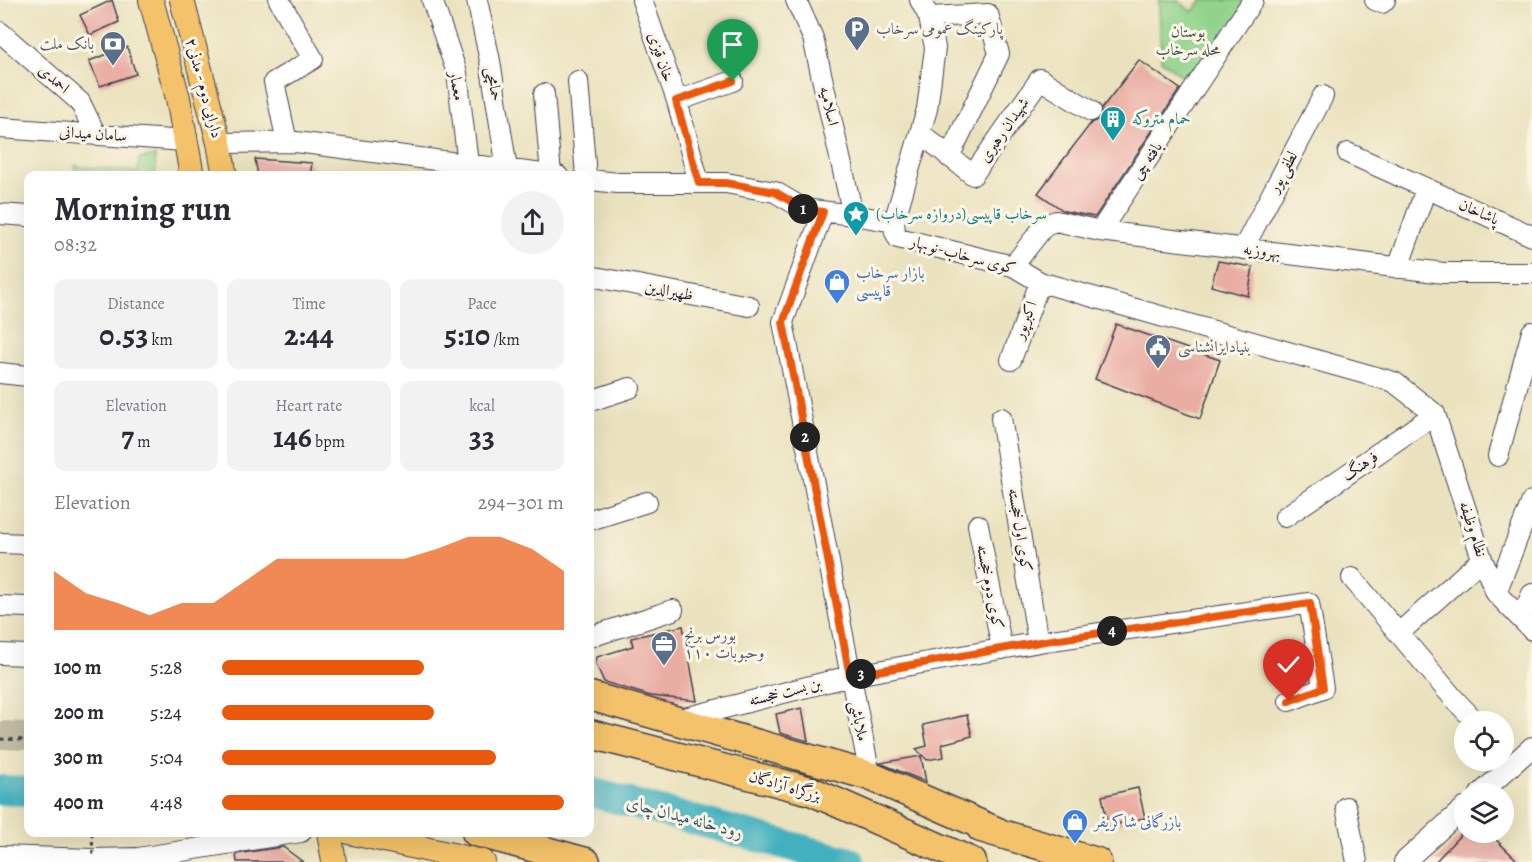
<!DOCTYPE html>
<meta charset="utf-8">
<style>
:root{--surface:#fff;--page:#f2f2f3;--text:#2b2b33;--muted:#7c7c81;--accent:#ea580c}
body{margin:0;font-family:Alegreya,Amiri,serif;background:var(--page);color:var(--text);height:100vh;display:flex;flex-direction:column;font-size:22px;white-space:nowrap}
*{box-sizing:border-box;margin:0}
p{font-size:20px;color:var(--muted)}
.icon{flex:none;width:33px;height:33px;fill:none;stroke:currentColor;stroke-width:2;stroke-linecap:round;stroke-linejoin:round}
.map{position:relative;flex:1;overflow:hidden}
.side{position:absolute;left:24px;top:171px;width:570px;height:666px;display:flex;flex-direction:column;background:var(--surface);border-radius:12px;box-shadow:0 6px 24px #0002}
.side>*{flex:none}
.fabs{position:absolute;left:1454px;top:711px;display:grid;gap:12px}
.fabs a{display:grid;place-items:center;width:60px;height:60px;border-radius:50%;background:var(--surface);box-shadow:0 6px 24px #0002;font-size:30px}
.pin{position:absolute;display:grid;place-items:center;width:51px;height:51px;color:#fff;margin:-62px -26px;border-radius:50% 50% 50% 0;rotate:-45deg;box-shadow:0 0 6px #0007}
.pin .icon{rotate:45deg}
.km{position:absolute;width:30px;height:30px;margin:-15px;border-radius:50%;background:#222;color:#fff;font-size:16px;line-height:30px;text-align:center}
.round{display:grid;place-items:center;flex:none;width:63px;height:63px;border-radius:32px;background:var(--page)}
.headline{display:flex;align-items:center;justify-content:space-between;height:102px;padding:0 30px}
h1{font-size:33px;font-weight:700;line-height:45px}
.figures{display:grid;grid-template-columns:repeat(3,1fr);gap:9px;height:102px;padding:6px 30px}
.figures div{display:grid;align-content:center;border-radius:12px;background:var(--page);text-align:center}
.figures b{font-size:30px;font-weight:700}
.figures small{font-size:16px;font-weight:400}
.figures p{font-size:16px}
.chart{height:168px;padding:12px 30px}
.chart p{display:flex;justify-content:space-between}
.chart svg{width:100%;height:108px;margin-top:6px;fill:var(--accent);opacity:.7}
ul{padding:0 30px;list-style:none;font-size:20px}
li{display:grid;grid-template-columns:96px 72px 1fr;align-items:center;height:45px}
li i{height:15px;border-radius:8px;background:var(--accent)}
.map>svg:first-child{display:block}
.green{fill:#90d38b;stroke:#597a63;stroke-width:1.5}
.lines{fill:none;stroke-linecap:round;stroke-linejoin:round}
.river{stroke:#42b0be;stroke-width:30}
.building{fill:#eaada4}
.highway-tunnel{stroke:#c2bca4;stroke-width:28;stroke-dasharray:28 14;stroke-linecap:butt}
.minor-casing{stroke:#403f4f;stroke-width:22}
.major-casing{stroke:#403f4f;stroke-width:26}
.highway-casing{stroke:#403f4f;stroke-width:31}
.path{stroke:#403f4f;stroke-width:3;stroke-dasharray:4.5 4.5;stroke-linecap:butt}
.minor{stroke:#fff;stroke-width:20}
.major{stroke:#f3c26a;stroke-width:24}
.highway{stroke:#f3c26a;stroke-width:28}
.path-bridge{stroke:#403f4f;stroke-width:3;stroke-dasharray:4.5 4.5;stroke-linecap:butt}
.route-casing{stroke:#fff;stroke-width:12}
.route{stroke:#ea580c;stroke-width:8}
.labels{text-anchor:middle;dominant-baseline:central;stroke-width:6;stroke-linejoin:round;paint-order:stroke}
.service-label{font-size:16px;fill:#4e5e75;stroke:#fcf5e5;text-anchor:start}
.park-label{font-size:16px;fill:#435753;stroke:#fcf5e5}
.street-label{font-size:16px;fill:#22223b;stroke:#fcf5e5}
.culture-label{font-size:16px;fill:#0d838f;stroke:#fcf5e5;text-anchor:start}
.shop-label{font-size:16px;fill:#366cbe;stroke:#fcf5e5;text-anchor:start}
.water-label{font-size:18px;font-style:italic;fill:#2f5b6f;stroke:#fcf5e5}
</style>
<div class="map">
<svg width="1532" height="862" viewBox="0 0 1532 862">
<rect width="100%" height="100%" fill="#fcf5e5"/>
<filter id="ink" filterUnits="userSpaceOnUse"><feTurbulence type="fractalNoise" baseFrequency=".0167" numOctaves="2"/><feDisplacementMap in="SourceGraphic" scale="12" xChannelSelector="R" yChannelSelector="G"/><feConvolveMatrix kernelMatrix="1 2 1 2 8 2 1 2 1" color-interpolation-filters="sRGB"/></filter>
<filter id="wash" filterUnits="userSpaceOnUse"><feTurbulence type="fractalNoise" baseFrequency=".008" numOctaves="4" result="noise"/><feDisplacementMap in="SourceGraphic" scale="24" xChannelSelector="R" yChannelSelector="G"/><feGaussianBlur stdDeviation="1.35" result="paint"/><feColorMatrix in="noise" values="0 0 0 0 0 0 0 0 0 0 0 0 0 0 0 0 0 1.4 0 .05"/><feComposite in="paint" operator="in"/></filter>
<g filter="url(#wash)">
<rect width="100%" height="100%" fill="#eae2be"/>
<!-- green -->
<path class="green" d="M1159,0h18l15,12 10,-12h50l-59,84 -32,-24z
M155,156l1,19h-82l1,-9 63,6 1,-13z"/>
<g class="lines">
<!-- river -->
<path class="river" d="M0,790l28,1
M590,792l260,70"/>
</g>
<g id="blocks">
<!-- building -->
<path class="building" d="M112,0l7,22 -29,13 -10,-20z
M127,47l9,27 -36,12 -11,-25z
M1139,60l41,29 -85,128 -31,-6 -26,-18 53,-70 10,-5 1,-10z
M255,159l57,4 -2,13h-52z
M1218,261l35,6 -5,29 -37,-10z
M1116,324l104,36 -20,59 -105,-40z
M683,626l14,75 -46,-5 -47,-14 -8,-18 1,-7 36,-11 -2,-8z
M802,708l6,33 -28,-8 -4,-19z
M967,715l5,21 -30,8 2,13 -17,3 -11,-11 11,-3 -4,-21z
M921,756l5,26 -46,-19z
M1138,788l7,30 -37,8 -6,-30z
M1463,832h25l31,30h-84z
M283,847l20,15h-66l-1,-8z"/>
</g>
</g>
<g filter="url(#ink)">
<use href="#blocks" fill-opacity="0" stroke="#403f4f" stroke-width="1.5"/>
<g class="lines">
<!-- highway-tunnel -->
<path class="highway-tunnel" d="M0,735l28,1"/>
<!-- minor casing -->
<g class="minor-casing">
<path id="minor" d="M279,0l34,59 -39,23 13,60
M432,0l25,73 11,91 -1,12
M477,0l13,61 17,108
M642,0l35,101 22,82
M796,0l17,38 40,177
M1375,0l7,3 3,-3
M929,17l59,-3 11,40 -50,103
M0,32l80,70 16,33
M578,81l8,95
M544,94l7,81
M677,101l56,-20
M0,128l185,13
M920,133l53,42 67,-96 51,32
M219,143l77,-1 262,34
M1348,153l184,83
M590,180l28,3h108l49,9 29,17 49,6 41,7 1,10 3,6 115,28 27,16 354,100 41,32
M823,212l-40,110 87,454
M0,214l28,2
M894,222l33,-113 8,-61 -6,-31 -9,-17
M1100,231l153,-231
M1243,249l80,-153
M1013,266l32,-41 11,-4 44,10 344,42h88
M1398,268l28,-79
M590,276l159,30
M1011,360l29,-78
M0,373l28,3
M590,401l40,-13
M1435,414l47,145 14,34 36,37
M1001,418l37,224
M1498,456l34,-124
M1285,517l150,-103
M590,520l57,-18
M978,525l24,124
M0,543l28,1
M1352,578l103,122 21,22
M1496,593l36,-92
M0,606l28,1
M1521,618l11,-24
M1399,633l83,-74
M590,637l83,-27
M0,654l28,1
M677,720l173,-44 195,-35 264,-38 14,85 -34,13
M1480,794l52,-47
M1346,807l11,55
M0,856l93,3 45,-1 163,-26
M1404,862l60,-54"/>
</g>
<!-- major casing -->
<g class="major-casing">
<path id="major" d="M151,0l27,98 14,78
M182,0l37,143 6,33
M329,832l5,30
M349,832l134,30"/>
</g>
<!-- highway casing -->
<g class="highway-casing">
<path id="highway" d="M590,696l280,80 128,56
M590,734l221,57 161,71
M981,828l116,34
M476,832l110,30"/>
</g>
<!-- path -->
<path class="path" d="M0,739l28,1"/>
<!-- minor -->
<use href="#minor" class="minor"/>
<!-- major -->
<use href="#major" class="major"/>
<!-- highway -->
<use href="#highway" class="highway"/>
<!-- path-bridge -->
<path class="path-bridge" d="M92,832l1,27"/>
</g>
</g>
<g class="lines" filter="url(#ink)">
<!-- route casing -->
<g class="route-casing">
<path id="route" d="M733,81l-57,20 23,82h27l49,9 29,17 19,3 -40,110 67,354 195,-35 265,-38 13,85 -34,13"/>
</g>
<!-- route -->
<use href="#route" class="route"/>
</g>
<!-- icons -->
<defs>
<g id="parking-pin" transform="scale(1.35)"><path d="M0 17L-7.5 6A9.5 9.5 0 1 1 7.5 6Z" fill="#5c6f8a" stroke="#fcf5e5"/><path d="M-3.5-5.5H1a3.5 3.5 0 0 1 0 7H-1V5.5H-3.5ZM-1-3.4V-.6H.8a1.4 1.4 0 0 0 0-2.8Z" fill="#fff"/></g>
<g id="bank-pin" transform="scale(1.35)"><path d="M0 17L-7.5 6A9.5 9.5 0 1 1 7.5 6Z" fill="#5c6f8a" stroke="#fcf5e5"/><path d="M-6-4H6V4H-6ZM0-2.3a2.3 2.3 0 1 0 0 4.6a2.3 2.3 0 1 0 0-4.6Z" fill="#fff"/></g>
<g id="building-pin" transform="scale(1.35)"><path d="M0 17L-7.5 6A9.5 9.5 0 1 1 7.5 6Z" fill="#0f9aa8" stroke="#fcf5e5"/><path d="M-4-6H4V6H1V3H-1V6H-4ZM-2.5-4.3h1.7v1.8h-1.7ZM.8-4.3h1.7v1.8H.8ZM-2.5-1h1.7V.8h-1.7ZM.8-1h1.7V.8H.8Z" fill="#fff"/></g>
<g id="sight-pin" transform="scale(1.35)"><path d="M0 17L-7.5 6A9.5 9.5 0 1 1 7.5 6Z" fill="#0f9aa8" stroke="#fcf5e5"/><path d="M0-6L1.8-2.2L6-1.7L2.9 1.2L3.7 5.4L0 3.3L-3.7 5.4L-2.9 1.2L-6-1.7L-1.8-2.2Z" fill="#fff"/></g>
<g id="shop-pin" transform="scale(1.35)"><path d="M0 17L-7.5 6A9.5 9.5 0 1 1 7.5 6Z" fill="#3f7fe0" stroke="#fcf5e5"/><path d="M-5-2.5h2.3a2.7 3.5 0 0 1 5.4 0H5L5.5 6h-11ZM-1.5-2.5h3a1.5 2.3 0 0 0-3 0Z" fill="#fff"/></g>
<g id="civic-pin" transform="scale(1.35)"><path d="M0 17L-7.5 6A9.5 9.5 0 1 1 7.5 6Z" fill="#5c6f8a" stroke="#fcf5e5"/><path d="M-.6-6.5H3V-4.5H.6V-3L4-1V1h2V6H-6V1h2V-1L-.6-3ZM-1.2 2.5V6h2.4V2.5Z" fill="#fff"/></g>
<g id="office-pin" transform="scale(1.35)"><path d="M0 17L-7.5 6A9.5 9.5 0 1 1 7.5 6Z" fill="#5c6f8a" stroke="#fcf5e5"/><path d="M-6-3h4V-5.5h4V-3h4V5H-6ZM-1-4.5V-3h2v-1.5ZM-6 0V1H6V0Z" fill="#fff"/></g>
</defs>
<g fill-rule="evenodd">
<use href="#parking-pin" x="857" y="29"/>
<use href="#bank-pin" x="113" y="44"/>
<use href="#building-pin" x="1113" y="119"/>
<use href="#sight-pin" x="856" y="214"/>
<use href="#shop-pin" x="837" y="282"/>
<use href="#civic-pin" x="1158" y="347"/>
<use href="#office-pin" x="664" y="644"/>
<use href="#shop-pin" x="1075" y="822"/>
</g>
<g class="labels">
<!-- service labels -->
<g class="service-label">
<text x="876" y="29">پارکینگ عمومی سرخاب</text>
<text x="94" y="44" text-anchor="end">بانک ملت</text>
<text x="1178" y="347">بنیادایرانشناسی</text>
<text x="684" y="635">بورس برنج<tspan x="684" dy="18">وحبوبات ۱۱۰</tspan></text>
</g>
<!-- park labels -->
<g class="park-label">
<text x="1188" y="32">بوستان<tspan x="1188" dy="18">محله سرخاب</tspan></text>
</g>
<!-- street labels -->
<g class="street-label">
<text transform="translate(661 57) rotate(71)">خان قیزی</text>
<text transform="translate(54 79) rotate(41)">احمدی</text>
<text transform="translate(494 84) rotate(81)">حمامچی</text>
<text transform="translate(457 86) rotate(80)">معمار</text>
<text transform="translate(204 88) rotate(75)">دارایی دوم - مدنی۲</text>
<text transform="translate(829 106) rotate(77)">اسلامیه</text>
<text transform="translate(1004 130) rotate(-55)">شهیدان رهبری</text>
<text transform="translate(93 134) rotate(4)">سامان میدانی</text>
<text transform="translate(1147 161) rotate(-57)">بافته چی</text>
<text transform="translate(1283 172) rotate(-62)">لطفی پور</text>
<text transform="translate(1479 212) rotate(24)">پاشاخان</text>
<text transform="translate(1262 251) rotate(7)">بهروزیه</text>
<text transform="translate(963 255) rotate(15)">کوی سرخاب-نوبهار</text>
<text transform="translate(669 291) rotate(11)">ظهیرالدین</text>
<text transform="translate(1025 320) rotate(-69)">اکبرپور</text>
<text transform="translate(1360 466) rotate(-34)">فرهنگ</text>
<text transform="translate(1473 529) rotate(72)">نظام وظیفه</text>
<text transform="translate(1020 530) rotate(81)">کوی اول خجسته</text>
<text transform="translate(990 587) rotate(79)">کوی دوم خجسته</text>
<text transform="translate(785 692) rotate(-14)">بن بست خجسته</text>
<text transform="translate(859 721) rotate(78)">ملاباشی</text>
<text transform="translate(785 786) rotate(16)">بزرگراه آزادگان</text>
</g>
<!-- culture labels -->
<g class="culture-label">
<text x="1132" y="119">حمام متروکه</text>
<text x="876" y="214">سرخاب قاپیسی(دروازه سرخاب)</text>
</g>
<!-- shop labels -->
<g class="shop-label">
<text x="856" y="273">بازار سرخاب<tspan x="856" dy="18">قاپیسی</tspan></text>
<text x="1094" y="822">بازرگانی شاکریفر</text>
</g>
<!-- water labels -->
<g class="water-label">
<text transform="translate(685 817) rotate(15)">رود خانه میدان چای</text>
</g>
</g>
</svg>
<div class="fabs">
<a><svg class="icon" aria-label="locate" viewBox="0 0 24 24"><circle cx="12" cy="12" r="6"/><path d="M12 2v4M12 18v4M2 12h4M18 12h4"/></svg></a>
<a><svg class="icon" aria-label="layers" viewBox="0 0 24 24"><path d="M12 4l9 5-9 5-9-5zM3 14l9 5 9-5"/></svg></a>
</div>
<div class="pin" style="left:733px;top:81px;background:#1e9e55"><svg class="icon" aria-label="arrive" viewBox="0 0 24 24"><path d="M6 21V4h12l-3 4 3 4H6"/></svg></div>
<div class="pin" style="left:1289px;top:701px;background:#d93025"><svg class="icon" aria-label="check" viewBox="0 0 24 24"><path d="M5 12l5 5 9-10"/></svg></div>
<b class="km" style="left:803px;top:209px">1</b>
<b class="km" style="left:805px;top:437px">2</b>
<b class="km" style="left:861px;top:674px">3</b>
<b class="km" style="left:1112px;top:631px">4</b>
<section class="side">
<div class="headline"><div><h1>Morning run</h1><p>08:32</p></div><a class="round"><svg class="icon" aria-label="share" viewBox="0 0 24 24"><path d="M12 15V3M7 8l5-5 5 5M5 13v7h14v-7"/></svg></a></div>
<div class="figures">
<div><p>Distance</p><b>0.53<small> km</small></b></div>
<div><p>Time</p><b>2:44</b></div>
<div><p>Pace</p><b>5:10<small> /km</small></b></div>
</div>
<div class="figures">
<div><p>Elevation</p><b>7<small> m</small></b></div>
<div><p>Heart rate</p><b>146<small> bpm</small></b></div>
<div><p>kcal</p><b>33</b></div>
</div>
<div class="chart"><p><span>Elevation</span>294–301 m</p>
<svg viewBox="0 0 160 44" preserveAspectRatio="none"><path d="M0 44V20L10 29L20 33L30 38L40 33L50 33L60 24L70 15L80 15L90 15L100 15L110 15L120 11L130 6L140 6L150 11L160 20V44z"/></svg>
</div>
<ul>
<li><b>100 m</b>5:28<i style="width:59%"></i></li>
<li><b>200 m</b>5:24<i style="width:62%"></i></li>
<li><b>300 m</b>5:04<i style="width:80%"></i></li>
<li><b>400 m</b>4:48<i style="width:100%"></i></li>
</ul>
</section>
</div>
